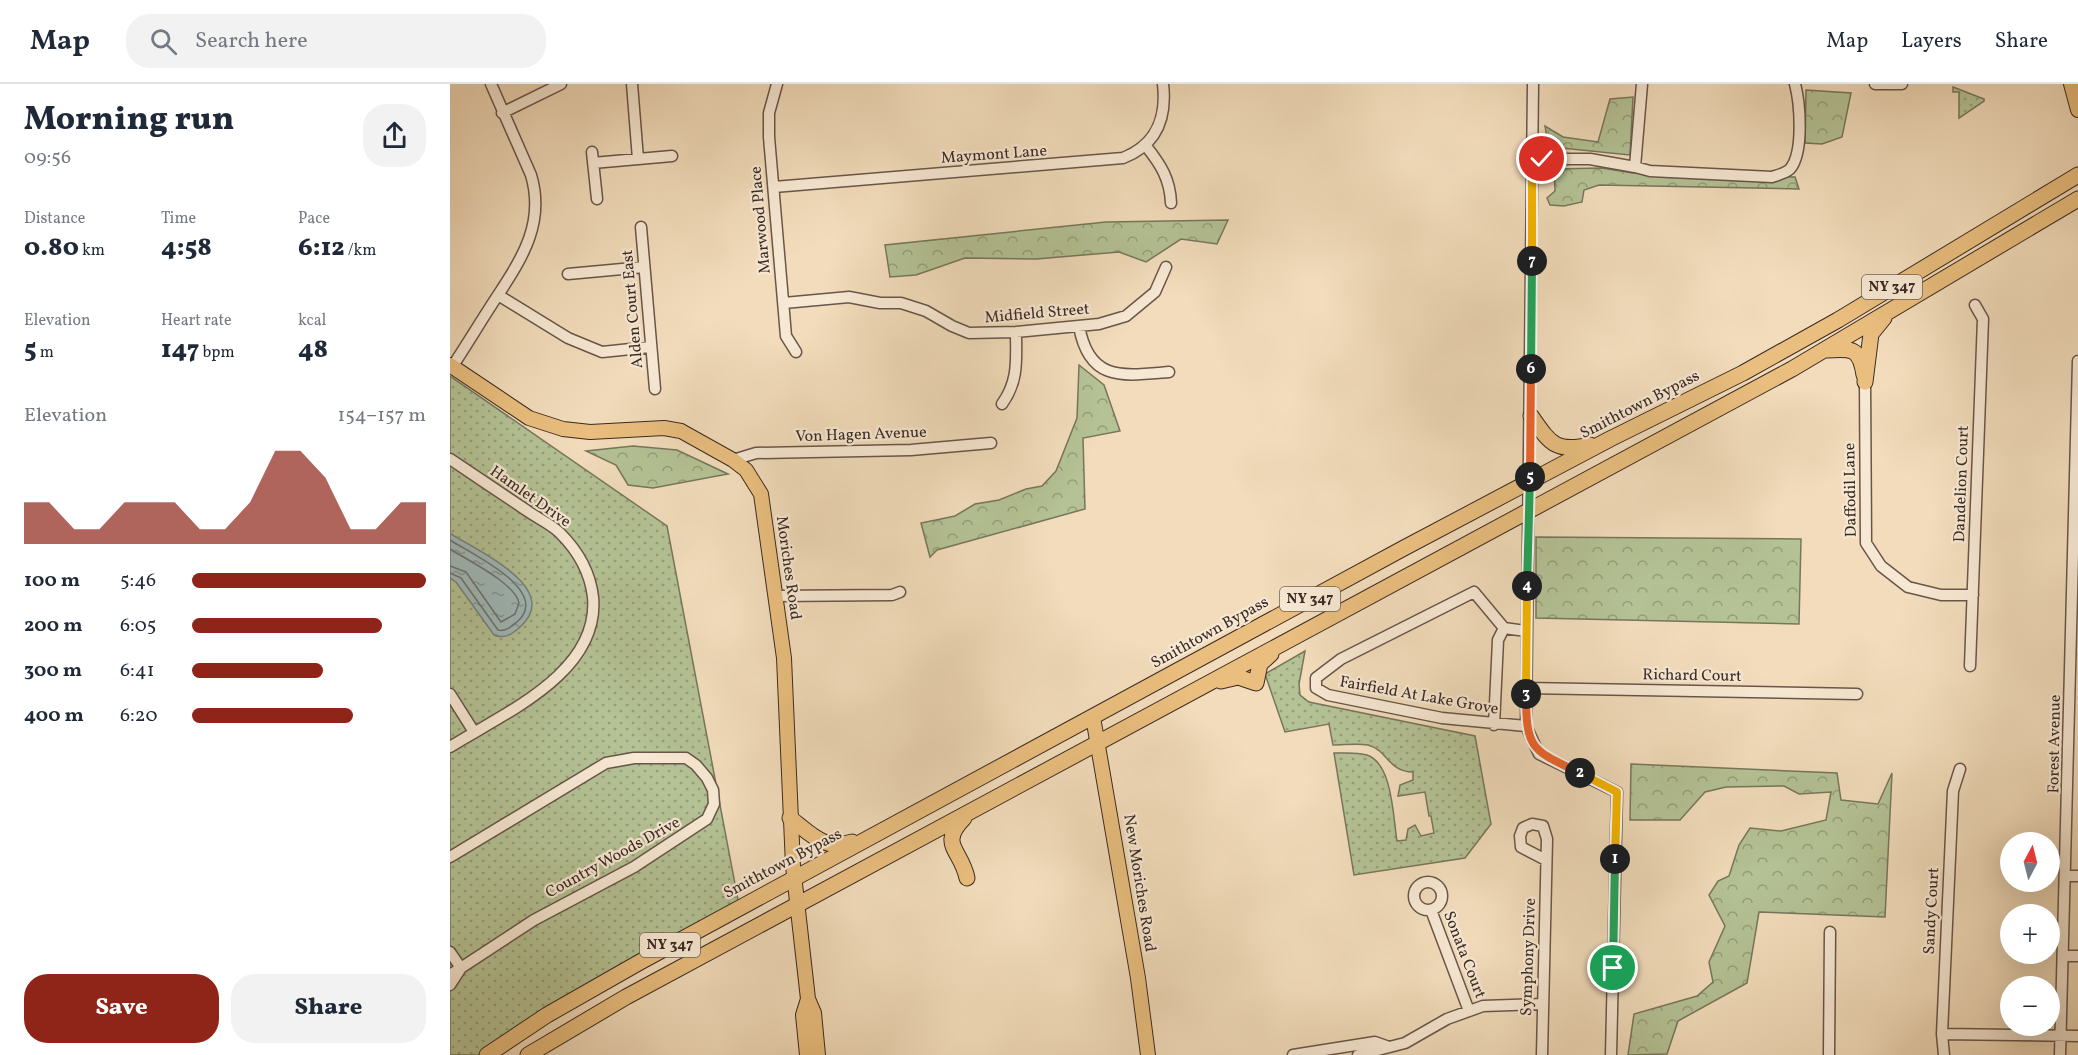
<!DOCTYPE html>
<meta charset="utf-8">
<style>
:root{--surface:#fff;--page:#f2f2f3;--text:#1f2937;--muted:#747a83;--line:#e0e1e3;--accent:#8f2418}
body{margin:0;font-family:Vollkorn,serif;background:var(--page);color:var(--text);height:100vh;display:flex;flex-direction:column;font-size:22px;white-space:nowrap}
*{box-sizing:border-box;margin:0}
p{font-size:20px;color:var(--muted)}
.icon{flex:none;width:33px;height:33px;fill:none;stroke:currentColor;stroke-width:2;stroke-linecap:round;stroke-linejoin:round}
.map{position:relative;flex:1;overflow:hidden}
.sheet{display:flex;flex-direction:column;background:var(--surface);width:450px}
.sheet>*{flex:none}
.needle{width:39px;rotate:7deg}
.controls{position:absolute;left:1550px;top:748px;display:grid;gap:12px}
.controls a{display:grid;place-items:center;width:60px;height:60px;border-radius:50%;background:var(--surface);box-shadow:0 6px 24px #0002;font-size:30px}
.pin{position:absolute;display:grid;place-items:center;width:51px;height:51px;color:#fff;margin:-26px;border:3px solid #fff;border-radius:50%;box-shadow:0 2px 6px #0007}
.km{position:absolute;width:30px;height:30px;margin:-15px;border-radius:50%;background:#222;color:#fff;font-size:16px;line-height:30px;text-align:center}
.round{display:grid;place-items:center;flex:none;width:63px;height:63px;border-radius:24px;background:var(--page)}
.headline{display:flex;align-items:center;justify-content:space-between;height:102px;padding:0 24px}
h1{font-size:33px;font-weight:800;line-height:45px}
.figures{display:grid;grid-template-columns:repeat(3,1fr);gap:9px;height:102px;padding:6px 24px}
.figures div{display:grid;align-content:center}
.figures b{font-size:26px;font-weight:800}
.figures small{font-size:16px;font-weight:400}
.figures p{font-size:16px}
.chart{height:168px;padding:12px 24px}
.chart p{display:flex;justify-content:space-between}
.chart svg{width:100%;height:108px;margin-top:6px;fill:var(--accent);opacity:.7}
.cta{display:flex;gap:12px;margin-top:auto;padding:12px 24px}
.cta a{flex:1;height:69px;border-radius:24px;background:var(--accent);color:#fff;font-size:24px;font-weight:800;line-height:69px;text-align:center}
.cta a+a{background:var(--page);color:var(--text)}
ul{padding:0 24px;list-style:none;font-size:20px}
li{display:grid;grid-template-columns:96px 72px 1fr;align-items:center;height:45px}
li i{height:15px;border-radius:8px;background:var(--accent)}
header{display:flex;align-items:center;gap:36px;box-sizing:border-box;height:84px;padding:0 30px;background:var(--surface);border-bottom:2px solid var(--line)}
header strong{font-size:28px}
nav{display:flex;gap:33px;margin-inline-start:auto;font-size:21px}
.search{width:420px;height:54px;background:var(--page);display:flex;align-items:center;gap:15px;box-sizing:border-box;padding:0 21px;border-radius:24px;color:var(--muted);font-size:22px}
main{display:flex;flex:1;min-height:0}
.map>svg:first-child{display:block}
.grass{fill:url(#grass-dots);stroke:#77765c;stroke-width:1.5}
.forest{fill:url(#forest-crowns);stroke:#77765c;stroke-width:1.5}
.water{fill:url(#water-ripples);stroke:#77807e;stroke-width:1.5}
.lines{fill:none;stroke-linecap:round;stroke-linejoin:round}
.shore{stroke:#6c726f;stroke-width:1.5}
.minor-casing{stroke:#68564a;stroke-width:13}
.major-casing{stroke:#3a2a24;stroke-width:16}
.highway-casing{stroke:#3a2a24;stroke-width:17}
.minor{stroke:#f7e8d3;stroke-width:10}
.major{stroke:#e9be7e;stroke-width:14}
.highway{stroke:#e9be7e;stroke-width:15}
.split-1-casing{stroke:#fff;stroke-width:12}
.split-2-casing{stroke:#fff;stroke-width:12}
.split-3-casing{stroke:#fff;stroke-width:12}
.split-4-casing{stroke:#fff;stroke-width:12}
.split-5-casing{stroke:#fff;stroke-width:12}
.split-6-casing{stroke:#fff;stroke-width:12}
.split-7-casing{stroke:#fff;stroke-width:12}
.split-8-casing{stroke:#fff;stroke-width:12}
.split-1{stroke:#22a559;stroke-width:8}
.split-2{stroke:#f5b400;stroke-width:8}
.split-3{stroke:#f0652b;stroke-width:8}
.split-4{stroke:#f5b400;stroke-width:8}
.split-5{stroke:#22a559;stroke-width:8}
.split-6{stroke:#f0652b;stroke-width:8}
.split-7{stroke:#22a559;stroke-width:8}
.split-8{stroke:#f5b400;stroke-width:8}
.labels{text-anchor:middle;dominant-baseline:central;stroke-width:4.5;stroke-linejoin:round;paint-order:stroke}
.shield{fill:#f7e8d3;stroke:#736358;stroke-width:1.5}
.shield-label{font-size:15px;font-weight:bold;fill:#3a2a24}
.street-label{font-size:16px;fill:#3a2a24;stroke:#f7e8d3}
</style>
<header>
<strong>Map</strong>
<div class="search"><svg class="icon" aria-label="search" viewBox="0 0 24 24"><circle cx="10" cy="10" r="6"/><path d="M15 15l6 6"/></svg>Search here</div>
<nav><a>Map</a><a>Layers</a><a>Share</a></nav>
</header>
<main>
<section class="sheet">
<div class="headline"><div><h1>Morning run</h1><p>09:56</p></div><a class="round"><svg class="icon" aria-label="share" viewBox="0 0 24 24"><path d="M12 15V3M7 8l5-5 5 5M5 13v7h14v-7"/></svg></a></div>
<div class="figures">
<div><p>Distance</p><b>0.80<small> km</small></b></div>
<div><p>Time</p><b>4:58</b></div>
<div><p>Pace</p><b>6:12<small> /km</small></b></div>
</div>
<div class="figures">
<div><p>Elevation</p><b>5<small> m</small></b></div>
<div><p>Heart rate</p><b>147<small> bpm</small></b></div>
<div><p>kcal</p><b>48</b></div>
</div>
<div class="chart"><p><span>Elevation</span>154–157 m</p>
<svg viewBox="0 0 160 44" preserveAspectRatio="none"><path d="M0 44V27L10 27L20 38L30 38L40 27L50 27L60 27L70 38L80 38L90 27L100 6L110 6L120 17L130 38L140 38L150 27L160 27V44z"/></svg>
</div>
<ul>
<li><b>100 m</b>5:46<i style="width:100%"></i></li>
<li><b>200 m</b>6:05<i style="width:81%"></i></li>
<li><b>300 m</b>6:41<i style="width:56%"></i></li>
<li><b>400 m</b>6:20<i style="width:69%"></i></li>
</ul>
<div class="cta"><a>Save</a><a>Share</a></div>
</section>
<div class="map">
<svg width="1628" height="971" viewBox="0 0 1628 971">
<defs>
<pattern id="grass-dots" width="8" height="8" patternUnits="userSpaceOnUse" patternTransform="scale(1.5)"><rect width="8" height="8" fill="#b4c295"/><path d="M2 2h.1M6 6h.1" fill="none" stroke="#939e79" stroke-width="1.8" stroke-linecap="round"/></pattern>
<pattern id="forest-crowns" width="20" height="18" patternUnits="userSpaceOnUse" patternTransform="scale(1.5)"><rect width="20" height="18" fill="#b4c295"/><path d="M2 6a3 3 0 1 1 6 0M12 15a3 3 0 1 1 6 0" fill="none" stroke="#939e79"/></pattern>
<pattern id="water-ripples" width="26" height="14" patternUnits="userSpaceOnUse" patternTransform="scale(1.5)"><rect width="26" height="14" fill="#9fb9ba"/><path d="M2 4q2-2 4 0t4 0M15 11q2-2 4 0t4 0" fill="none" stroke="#839797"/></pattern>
</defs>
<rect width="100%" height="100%" fill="#f2dcbb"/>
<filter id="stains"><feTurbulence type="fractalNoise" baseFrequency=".00333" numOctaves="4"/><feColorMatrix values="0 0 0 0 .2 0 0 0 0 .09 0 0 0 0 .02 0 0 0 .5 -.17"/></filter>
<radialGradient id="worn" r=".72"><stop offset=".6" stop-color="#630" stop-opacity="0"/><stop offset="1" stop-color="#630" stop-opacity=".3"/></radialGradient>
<!-- grass -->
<path class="grass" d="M1503,3l31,12v2l-25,17v-26h-6z
M0,292l217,150 72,379 -256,150h-33z
M855,567l-6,33 1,11 9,7 166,34 16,88 -26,34 -111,17 -20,-122c11,0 23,-1 33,2 26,9 26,63 30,86l9,-1 2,-11 7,-4 6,11 13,-3 -3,-17h-2l-4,-24 -27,4 2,-11 13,-5v-8c-25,0 -25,-22 -45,-27 -11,-2 -24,0 -35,0l-4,-21 -44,8 -20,-58z"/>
<!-- forest -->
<path class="forest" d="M1356,6l45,3 -9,44 -20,7 -17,-1z
M1183,13l-3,58 -69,-7 -13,-5 -3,-17 18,11 35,5 12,-43z
M1152,84l31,5 162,4 4,12 -200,-4 -15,5 -2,12 -18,4 -14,-1 -3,-7 8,-7 -1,-22z
M778,136l-11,24 -36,-5 -35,23 -27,-10 -83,7 -71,-1 -49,17 -26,2 -5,-32 221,-23z
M629,281l25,20 16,46 -37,7 2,71 -148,41 -7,7 -9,-34 34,-7 20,-12 24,-4 27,-11 16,-3 14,-15 21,-53z
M183,362l44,4 51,24 -75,14 -25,-3 -12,-20 -30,-14z
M1086,453l265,2 -2,85 -263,-6z
M1181,680l206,9 4,27 37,4 14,-31 -7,144 -126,-5 -12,71 -69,38 -11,33 -39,1 6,-41 63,-18 16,-14 -4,-20 16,-36 -16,-31 9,-14 11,-5 10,-31 11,-17 31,3 45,-11 5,-28 -32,2 -15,-8 -58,1 -21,5 -25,28h-50z"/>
<!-- water -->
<path class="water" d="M0,449c26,18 115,55 69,95 -8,7 -15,11 -25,7l-38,-53 -6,-4z"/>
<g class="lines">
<!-- shore -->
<path class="shore" d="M0,456c20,13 101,50 68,81 -6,5 -12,11 -20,9l-37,-52 -11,-5
M0,465c17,11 65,34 69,54l-4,11 -14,8 -35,-50 -16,-6"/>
<!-- minor casing -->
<g class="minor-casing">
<path id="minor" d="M182,0l6,75
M327,0l-8,29v24l17,199 10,16
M1083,0l-7,642 13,28 78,38 -6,263
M1192,0l-7,83 15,4 122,6c6,-2 14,-4 18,-8 14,-16 10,-66 5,-85
M1425,0h27
M52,29l59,-29
M696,62c15,19 24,33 25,57
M142,68l5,47
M1082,75h58l45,8
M143,79l79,-7
M324,103l349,-29c33,-13 44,-39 40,-74
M191,143l14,162
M118,190l76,-7
M48,211l70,43 34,14 48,-5
M334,219l65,-6 31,6h21l25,8 26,15 17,7 47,-1 83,-8 27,-8 29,-24 11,-25
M629,242c10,56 43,50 90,46
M2,283c16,-24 30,-48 46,-72 25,-38 47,-73 33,-120l-40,-91
M1415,298l1,161 15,23 27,21 33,8h32
M552,320c17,-24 14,-44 14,-72
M0,375c25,17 51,34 76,51 11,8 25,14 34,23 18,18 30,38 33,64 7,76 -89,116 -143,150
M283,376l23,-7 155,-3 80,-7
M325,512l117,-1 8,-3
M1520,582l13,-347 -8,-14
M1076,604l331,6
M0,610l24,38
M1044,641l4,-85 6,-12
M1076,642l-84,-8 -114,-23 -12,-7v-10l25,-19 133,-67 30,36 22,3
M0,773l156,-94 28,-5h52l10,7 11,13 6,12 1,14 -7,15 -73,48 -100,53 -84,55
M1616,792h12
M964 812a14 14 0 1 1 28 0a14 14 0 1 1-28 0Z
M981,826l38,101
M0,868l11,16
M1614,872h14
M0,901l11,-17
M1492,950l136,2
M843,971l82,-13 14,5
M908,971l47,-12 42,-24 36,-13 60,-2
M1092,971l5,-216 -4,-13 -11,-2 -9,4 -3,8 1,11 25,13
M1379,971l1,-123
M1494,971l-2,-21 11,-243 7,-22
M1610,971l18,-694"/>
</g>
<!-- major casing -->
<g class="major-casing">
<path id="major" d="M1621,0l7,26
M0,281l79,53 34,11 27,3 74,-4 17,3 52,29 13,10 15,24 23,164 9,208 15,133 6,14 4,42
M643,633l45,261 10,77
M357,971l-4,-40 5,-16"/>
</g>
<!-- highway casing -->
<g class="highway-casing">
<path id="highway" d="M1377,266c25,-2 33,-2 37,25
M1415,298l6,-48 13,-16
M1081,332c19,27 24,37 59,29
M771,597l17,-4 18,6 4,-19 11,-10
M340,734c21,16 34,33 62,24
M514,734c-26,27 -3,31 3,60
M37,971l60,-40 93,-53 764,-414 206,-109 133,-66 95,-53 240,-145
M78,971l98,-58 1166,-628 286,-170"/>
</g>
<!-- minor -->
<use href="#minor" class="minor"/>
<!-- major -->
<use href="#major" class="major"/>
<!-- highway -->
<use href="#highway" class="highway"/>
</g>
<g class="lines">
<!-- split-1 casing -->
<g class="split-1-casing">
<path id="split-1" d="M1163,884l2,-109"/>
</g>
<!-- split-2 casing -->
<g class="split-2-casing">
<path id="split-2" d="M1130,689l37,19 -2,67"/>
</g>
<!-- split-3 casing -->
<g class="split-3-casing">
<path id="split-3" d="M1076,610c0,56 6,56 54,79"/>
</g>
<!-- split-4 casing -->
<g class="split-4-casing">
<path id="split-4" d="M1076,610l1,-108"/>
</g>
<!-- split-5 casing -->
<g class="split-5-casing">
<path id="split-5" d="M1077,502l3,-109"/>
</g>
<!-- split-6 casing -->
<g class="split-6-casing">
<path id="split-6" d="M1080,393l1,-108"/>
</g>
<!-- split-7 casing -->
<g class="split-7-casing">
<path id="split-7" d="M1081,285l1,-108"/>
</g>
<!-- split-8 casing -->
<g class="split-8-casing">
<path id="split-8" d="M1082,177v-102h10"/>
</g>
<!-- split-1 -->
<use href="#split-1" class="split-1"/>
<!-- split-2 -->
<use href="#split-2" class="split-2"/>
<!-- split-3 -->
<use href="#split-3" class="split-3"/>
<!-- split-4 -->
<use href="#split-4" class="split-4"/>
<!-- split-5 -->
<use href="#split-5" class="split-5"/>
<!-- split-6 -->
<use href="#split-6" class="split-6"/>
<!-- split-7 -->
<use href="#split-7" class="split-7"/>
<!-- split-8 -->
<use href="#split-8" class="split-8"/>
</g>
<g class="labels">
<!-- shield labels -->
<g class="shield">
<rect x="1412" y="191" width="60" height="24" rx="4.5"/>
<rect x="830" y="503" width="60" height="24" rx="4.5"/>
<rect x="190" y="849" width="60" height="24" rx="4.5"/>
</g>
<g class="shield-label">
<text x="1442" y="203">NY 347</text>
<text x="860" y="515">NY 347</text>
<text x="220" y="861">NY 347</text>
</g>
<!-- street labels -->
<g class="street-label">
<text transform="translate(544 71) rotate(-4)">Maymont Lane</text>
<text transform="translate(311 136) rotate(-95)">Marwood Place</text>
<text transform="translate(183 225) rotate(-95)">Alden Court East</text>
<text transform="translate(587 230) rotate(-5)">Midfield Street</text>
<text transform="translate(1190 321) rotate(-27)">Smithtown Bypass</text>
<text transform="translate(411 351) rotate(-2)">Von Hagen Avenue</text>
<text transform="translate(1512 400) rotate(-88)">Dandelion Court</text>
<text transform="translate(1401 406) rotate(-91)">Daffodil Lane</text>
<text transform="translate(80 413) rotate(35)">Hamlet Drive</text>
<text transform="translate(338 484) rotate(82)">Moriches Road</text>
<text transform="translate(760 549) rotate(-29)">Smithtown Bypass</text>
<text transform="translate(1242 592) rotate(1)">Richard Court</text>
<text transform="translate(969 612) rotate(10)">Fairfield At Lake Grove</text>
<text transform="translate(1605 660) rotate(-89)">Forest Avenue</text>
<text transform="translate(163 774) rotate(-29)">Country Woods Drive</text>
<text transform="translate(333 780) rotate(-28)">Smithtown Bypass</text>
<text transform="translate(689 799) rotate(81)">New Moriches Road</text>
<text transform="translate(1482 827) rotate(-87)">Sandy Court</text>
<text transform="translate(1014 871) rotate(69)">Sonata Court</text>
<text transform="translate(1079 873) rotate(-88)">Symphony Drive</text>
</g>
</g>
<rect width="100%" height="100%" filter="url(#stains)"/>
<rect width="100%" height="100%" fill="url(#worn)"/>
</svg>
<div class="controls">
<a><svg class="needle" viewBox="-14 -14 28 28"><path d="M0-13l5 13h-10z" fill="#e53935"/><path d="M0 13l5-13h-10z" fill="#747a83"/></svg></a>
<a>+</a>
<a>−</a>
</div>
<div class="pin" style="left:1163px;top:884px;background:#1e9e55"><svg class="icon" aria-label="arrive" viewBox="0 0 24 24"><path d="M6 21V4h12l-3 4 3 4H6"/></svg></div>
<div class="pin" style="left:1092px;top:75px;background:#d93025"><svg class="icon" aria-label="check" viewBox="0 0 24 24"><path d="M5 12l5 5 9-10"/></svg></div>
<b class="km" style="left:1165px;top:775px">1</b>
<b class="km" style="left:1130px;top:689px">2</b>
<b class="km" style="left:1076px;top:610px">3</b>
<b class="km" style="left:1077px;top:502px">4</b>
<b class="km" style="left:1080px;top:393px">5</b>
<b class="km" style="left:1081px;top:285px">6</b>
<b class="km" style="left:1082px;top:177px">7</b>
</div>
</main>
